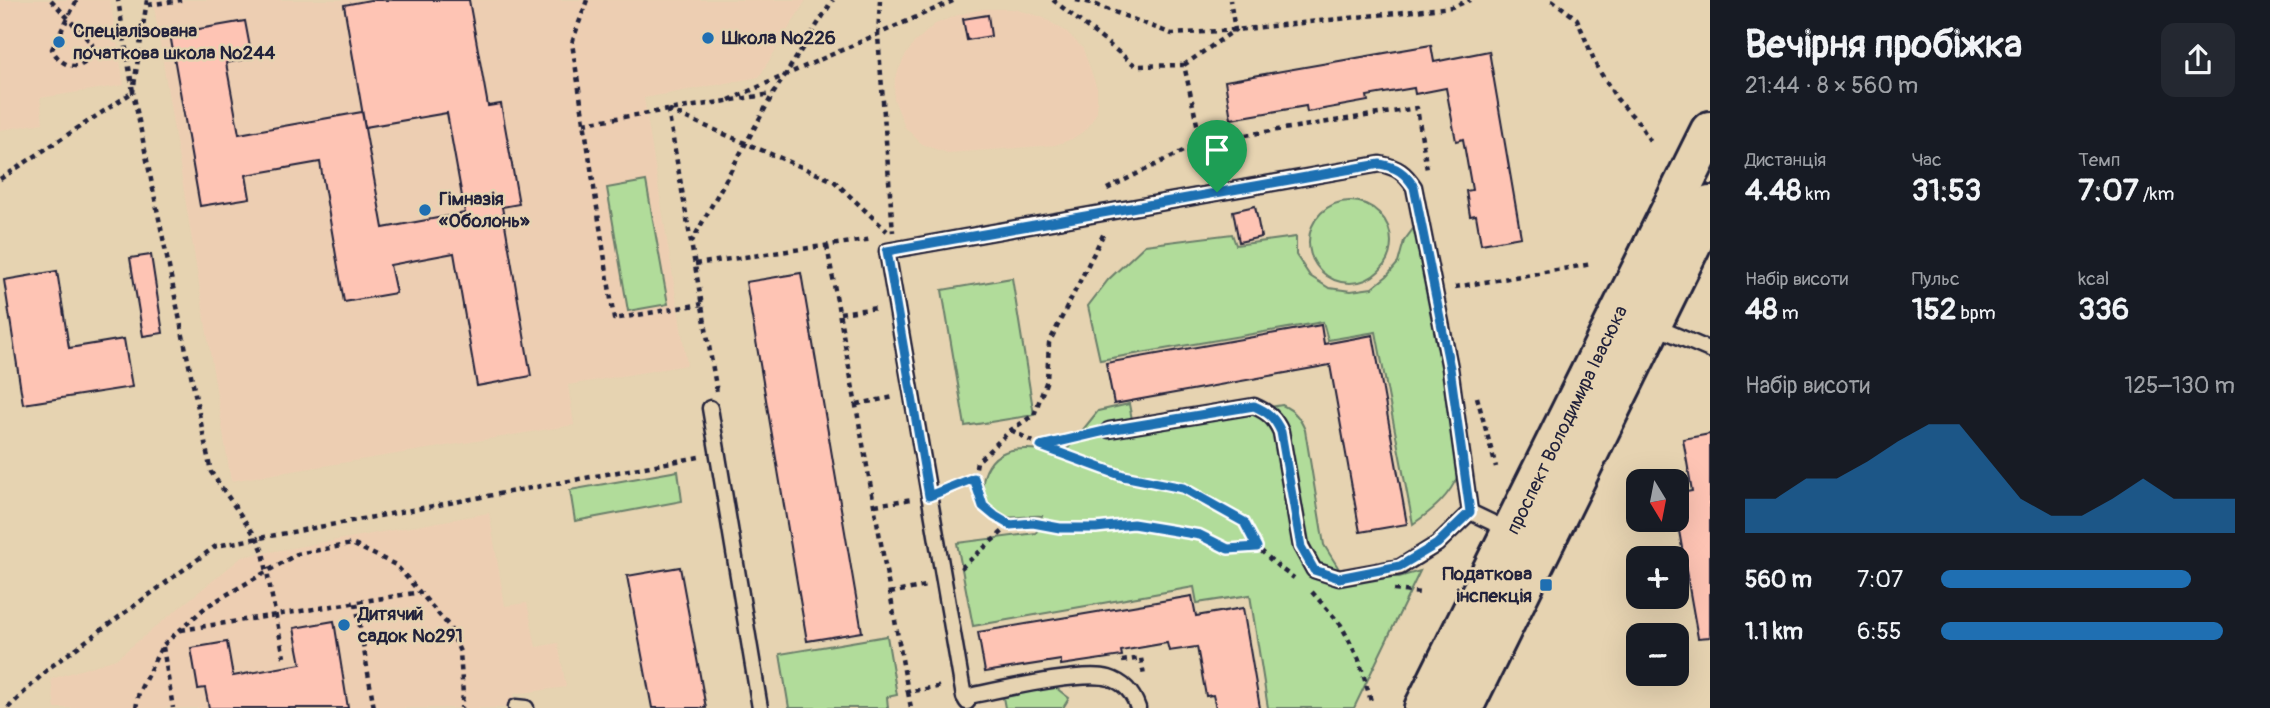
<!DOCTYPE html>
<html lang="uk">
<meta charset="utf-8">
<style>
:root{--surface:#171b24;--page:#242831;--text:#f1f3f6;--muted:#9ea1a6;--accent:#1f6fb2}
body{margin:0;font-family:Pangolin,sans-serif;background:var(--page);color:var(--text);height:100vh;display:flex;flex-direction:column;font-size:26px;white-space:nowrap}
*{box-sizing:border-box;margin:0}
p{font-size:23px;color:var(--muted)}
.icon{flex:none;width:38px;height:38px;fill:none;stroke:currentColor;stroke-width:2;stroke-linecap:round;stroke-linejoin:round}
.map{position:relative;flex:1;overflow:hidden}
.details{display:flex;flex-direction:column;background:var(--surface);width:560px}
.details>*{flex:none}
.needle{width:46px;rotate:170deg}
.fabs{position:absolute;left:1626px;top:469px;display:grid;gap:14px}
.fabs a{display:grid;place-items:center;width:63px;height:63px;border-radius:14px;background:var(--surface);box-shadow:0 7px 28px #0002;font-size:35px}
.pin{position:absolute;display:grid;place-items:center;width:60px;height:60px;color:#fff;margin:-72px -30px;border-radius:50% 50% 50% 0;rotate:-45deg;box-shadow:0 0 7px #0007}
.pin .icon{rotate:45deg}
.round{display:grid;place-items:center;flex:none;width:74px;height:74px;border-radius:14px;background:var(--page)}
.overview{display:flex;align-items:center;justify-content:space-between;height:119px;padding:0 35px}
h1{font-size:38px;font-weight:700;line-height:52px}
.figures{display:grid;grid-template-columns:repeat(3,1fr);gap:10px;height:119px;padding:7px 35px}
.figures div{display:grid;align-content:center}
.figures b{font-size:30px;font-weight:700}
.figures small{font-size:19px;font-weight:400}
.figures p{font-size:19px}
.chart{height:196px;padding:14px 35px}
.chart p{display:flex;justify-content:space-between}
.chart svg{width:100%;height:126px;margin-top:7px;fill:var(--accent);opacity:.7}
ul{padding:0 35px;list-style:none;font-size:23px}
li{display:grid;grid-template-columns:112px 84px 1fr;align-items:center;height:52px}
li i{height:18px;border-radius:9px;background:var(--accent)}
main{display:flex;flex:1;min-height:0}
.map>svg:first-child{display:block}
.built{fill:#edceb2}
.green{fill:#b1dc9a;stroke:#6a7f6a;stroke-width:2}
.building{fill:#fec4b4;stroke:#22223b;stroke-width:2}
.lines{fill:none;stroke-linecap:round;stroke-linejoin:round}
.lane-casing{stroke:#22223b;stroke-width:19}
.secondary-casing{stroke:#22223b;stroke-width:44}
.path{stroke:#22223b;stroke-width:4.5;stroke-dasharray:5 5;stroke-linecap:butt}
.lane{stroke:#e6d3b1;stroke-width:14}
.secondary{stroke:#e6d3b1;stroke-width:38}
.route-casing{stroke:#fff;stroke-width:14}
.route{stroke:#1f6fb2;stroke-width:9}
.poi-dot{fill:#1f6fb2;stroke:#e6d3b1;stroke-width:2.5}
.labels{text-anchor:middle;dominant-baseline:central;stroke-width:5;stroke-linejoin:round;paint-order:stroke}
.poi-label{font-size:19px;font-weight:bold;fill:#22223b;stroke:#e6d3b1;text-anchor:start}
.street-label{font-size:19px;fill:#22223b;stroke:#e6d3b1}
</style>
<main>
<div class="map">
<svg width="1710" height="708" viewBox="0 0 1710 708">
<rect width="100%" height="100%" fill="#e6d3b1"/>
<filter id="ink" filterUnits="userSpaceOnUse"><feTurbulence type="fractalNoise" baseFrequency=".0143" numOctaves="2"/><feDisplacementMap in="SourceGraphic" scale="14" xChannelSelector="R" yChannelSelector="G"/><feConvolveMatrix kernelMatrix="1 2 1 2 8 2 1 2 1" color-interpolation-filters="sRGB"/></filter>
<g filter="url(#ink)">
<!-- built -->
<path class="built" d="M0,0h110l14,85 -84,13 3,25 -43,7z
M153,0h653l-47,77 -115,21 43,267 -119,20 6,40 -343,56z
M984,9h29l29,8 25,15 16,17 14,39v24l-10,17 -15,10 -17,6 -107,8 -25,-8 -18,-18 -11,-28 1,-21 9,-20 10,-15 21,-19 23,-9z
M489,513l16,93 22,-3 9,44 22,-4 8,44 -52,7 2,14h-461l-4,-29 65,-20 126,-102z"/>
<!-- green -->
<path class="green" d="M646,181l22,123 -40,7 -21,-123z
M1309 242a41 41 0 1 1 82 0a41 41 0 1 1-82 0Z
M1416,225l23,119 20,129c-9,23 -26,37 -46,51l-37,-192 -48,8 -5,-18 -223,38 -12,-54 20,-26 37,-35 87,-11 4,11 60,-8v18l14,21 19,12 22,3 21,-3 15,-12 11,-13 6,-22z
M1012,278l22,137 -69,11 -23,-136z
M1129,404l5,26 148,-25c13,6 18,13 23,25l19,115 15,24 28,8h32l21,-6 -66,137h-86l-18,-113 -53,8 -3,-16 -221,39 -16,-83 79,-10 6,-17c-12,-1 -27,3 -39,1 -29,-7 -26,-54 2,-65 14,-6 44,-1 60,0l33,-41z
M678,471l4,30 -107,20 -5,-31z
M887,636l10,59 -10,2 1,11h-99l-9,-54z
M1051,684l18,14 -6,10h-58l-3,-16z"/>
<!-- building -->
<path class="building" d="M370,0h99l19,106 13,-2 18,100 -17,3 29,169 -54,10 -23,-133 -64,12 6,28 -52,9 -24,-140 -74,13 4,23 -50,8 -30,-172 75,-13 7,37 -26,5 13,71 123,-22 21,116 82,-15 -18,-100 -82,14 -21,-122z
M988,15l3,21 -24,4 -4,-21z
M1431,45l3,17 55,-11 32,186 -40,7 -5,-29 -6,1 -4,-25 6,-1 -9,-51 -7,2 -10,-53 -31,6 -1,-6 -47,8 1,5 -61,11 -1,-6 -75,13 -6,-38z
M1255,206l6,31 -22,5 -6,-31z
M151,255l12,78 -20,3 -13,-78z
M57,271l12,77 55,-9 8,48 -109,17 -19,-124z
M801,273l61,359 -55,9 -61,-359z
M1321,325l3,19 49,-9 34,189 -47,8 -30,-167 -216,39 -8,-41z
M1710,434v203l-12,1 -22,-124v-20l16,-3 -9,-52z
M680,567l26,141h-54l-25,-132z
M1192,596l4,20 47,-8 17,100h-44l-3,-13 -7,1 -9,-49 -28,4 -2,-8 -46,8 1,5 -61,9v-5l-76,12 -7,-40z
M334,621l14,87h-139l-4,-20 -7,1 -7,-41 36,-6 6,34 68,-12 -7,-36z"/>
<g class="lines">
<!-- lane casing -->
<g class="lane-casing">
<path id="lane" d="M1654,326l56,24
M710,408l50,300
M1109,430l145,-24c14,6 21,12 27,26l20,114 13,24 25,8 61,-11 37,-23 33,-32
M1470,512l40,19
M964,697c31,-6 118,-27 145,-19 16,5 24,15 29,30
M967,702l-3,-5 -77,-446 493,-87c17,3 25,9 34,23l36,181 20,144
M516,707l10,1"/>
</g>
<!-- secondary casing -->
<g class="secondary-casing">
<path id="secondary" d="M1424,708l286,-577
M1463,708l247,-502"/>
</g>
<!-- path -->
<path class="path" d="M51,0l41,44c-1,29 -29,28 -40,5l25,-49
M147,0l-14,92 78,380 47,68 5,12 21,105
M587,0l-15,43 42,276 88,-15
M880,0l-2,36 15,196
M1053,0l83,66 48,-1 17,77
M1076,0l15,3 81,31 63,-4 217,-23 18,-7
M1552,0l25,19 20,48 20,32 22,24 13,21
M148,5l33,-5
M1184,65l51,-35 -5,-30
M729,100l226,-100
M668,110l49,282
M668,110l166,71 53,50
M584,123l188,-29
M0,179l133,-87 -15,-92
M1107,189l94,-47 216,-34 10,62
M691,243l82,-149 60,-94
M827,246l81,446 35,-6
M695,264l178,-25
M1455,287l137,-23
M840,313l37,-5
M1477,397l19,70
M857,404l37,-7
M1011,430l30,16 50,-12
M1042,446l81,30 60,12 61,34 13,25
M974,478l9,28 12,10 15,9 23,-3 27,6h36l37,-4 67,11 28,14 29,-2 24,22 13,9
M947,489l27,-11 3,-16 34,-32 23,-15 13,-35 2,-37 55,-110
M875,505l37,-6
M961,568l49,-43
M1394,590l27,3
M1312,592l29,33 18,35 12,41
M890,593l36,-7
M356,603l18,105
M181,630l240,-38
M163,647l10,61
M1122,661l19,-3 3,18
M908,692l3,16
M8,708l41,-40 167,-122 483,-89
M136,708l3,-16 23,-46 45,-40 90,-52 55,-10 44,21 53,61 11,26 3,43 -2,13"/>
<!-- lane -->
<use href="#lane" class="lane"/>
<!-- secondary -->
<use href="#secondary" class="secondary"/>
</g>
</g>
<g class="lines" filter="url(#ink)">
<!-- route casing -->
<g class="route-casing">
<path id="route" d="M1380,164c17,3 25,9 34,23l36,181 20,144 -33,32 -37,22 -61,12 -25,-8 -13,-23 -20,-115c-6,-14 -13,-20 -27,-26l-145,24 -68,16 82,30 60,12 61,34 13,25 -29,2 -28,-14 -67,-11 -37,4h-36l-27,-5 -23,2 -15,-9 -12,-10 -9,-28 -45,18 -42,-245z"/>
</g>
<!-- route -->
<use href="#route" class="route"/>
</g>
<!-- markers -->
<g class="poi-dot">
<circle cx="708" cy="38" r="7"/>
<circle cx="59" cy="42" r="7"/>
<circle cx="425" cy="210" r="7"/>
<rect x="1539" y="578" width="14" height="14" rx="3.5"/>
<circle cx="344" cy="625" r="7"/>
</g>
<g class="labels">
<!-- poi labels -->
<g class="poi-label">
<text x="73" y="31">Спеціалізована<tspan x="73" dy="22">початкова школа №244</tspan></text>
<text x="722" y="38">Школа №226</text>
<text x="439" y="199">Гімназія<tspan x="439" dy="22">«Оболонь»</tspan></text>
<text x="1532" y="574" text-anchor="end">Податкова<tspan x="1532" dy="22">інспекція</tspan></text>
<text x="358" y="614">Дитячий<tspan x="358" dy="22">садок №291</tspan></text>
</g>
<!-- street labels -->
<g class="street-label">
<text transform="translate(1567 420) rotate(-64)">проспект Володимира Івасюка</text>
</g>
</g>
</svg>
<div class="fabs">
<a><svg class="needle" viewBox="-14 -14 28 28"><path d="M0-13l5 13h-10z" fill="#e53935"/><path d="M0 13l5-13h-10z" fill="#9ea1a6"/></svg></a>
<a>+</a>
<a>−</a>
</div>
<div class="pin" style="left:1217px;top:192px;background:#1e9e55"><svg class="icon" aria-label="arrive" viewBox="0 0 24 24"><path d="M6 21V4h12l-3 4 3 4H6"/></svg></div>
</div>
<section class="details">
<div class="overview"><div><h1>Вечірня пробіжка</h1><p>21:44 · 8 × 560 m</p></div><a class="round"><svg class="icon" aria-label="share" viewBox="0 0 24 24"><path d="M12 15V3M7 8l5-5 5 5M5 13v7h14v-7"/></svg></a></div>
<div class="figures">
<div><p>Дистанція</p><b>4.48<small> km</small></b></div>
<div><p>Час</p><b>31:53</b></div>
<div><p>Темп</p><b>7:07<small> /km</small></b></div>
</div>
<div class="figures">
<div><p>Набір висоти</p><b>48<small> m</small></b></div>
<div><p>Пульс</p><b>152<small> bpm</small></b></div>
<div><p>kcal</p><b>336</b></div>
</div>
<div class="chart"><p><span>Набір висоти</span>125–130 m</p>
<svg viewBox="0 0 160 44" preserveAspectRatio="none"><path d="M0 44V32L10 32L20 25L30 25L40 19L50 12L60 6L70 6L80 19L90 32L100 38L110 38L120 32L130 25L140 32L150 32L160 32V44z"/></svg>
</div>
<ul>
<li><b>560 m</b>7:07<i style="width:85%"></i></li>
<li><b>1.1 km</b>6:55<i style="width:96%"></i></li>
</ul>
</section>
</main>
